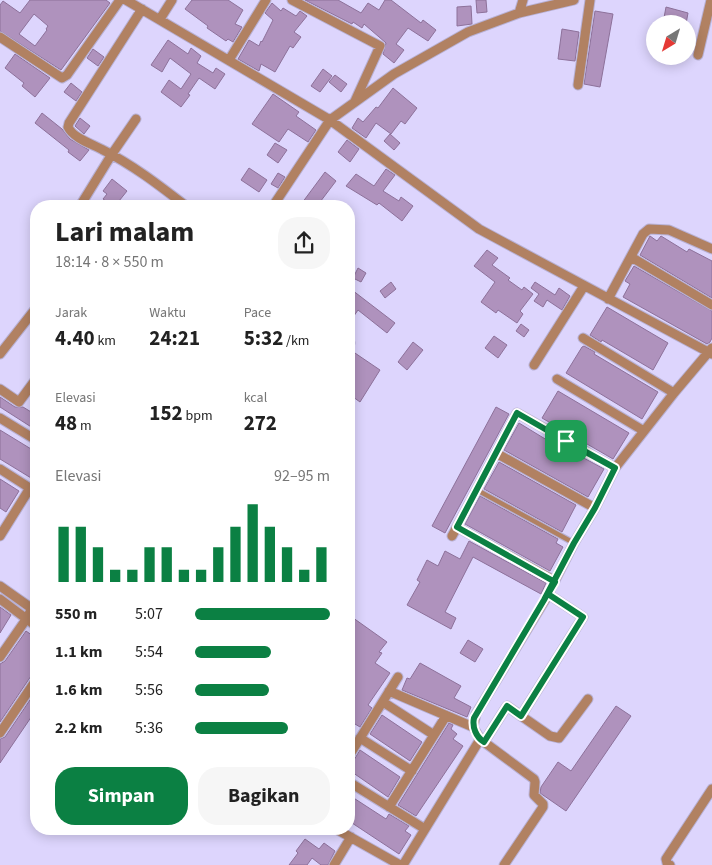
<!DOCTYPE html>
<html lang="id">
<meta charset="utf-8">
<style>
:root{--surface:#fff;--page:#f6f6f6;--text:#222;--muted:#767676;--accent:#0b8043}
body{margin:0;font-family:"Source Sans 3",sans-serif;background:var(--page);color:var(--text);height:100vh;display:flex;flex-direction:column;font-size:19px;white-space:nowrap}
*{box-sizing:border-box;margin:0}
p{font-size:16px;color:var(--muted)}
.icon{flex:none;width:28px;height:28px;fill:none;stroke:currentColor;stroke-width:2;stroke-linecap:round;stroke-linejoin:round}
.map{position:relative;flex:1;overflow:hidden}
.panel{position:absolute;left:30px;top:200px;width:325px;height:635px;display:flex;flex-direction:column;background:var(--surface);border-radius:20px;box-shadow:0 2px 12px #0003}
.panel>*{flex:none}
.needle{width:32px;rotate:218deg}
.buttons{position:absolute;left:646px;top:15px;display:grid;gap:10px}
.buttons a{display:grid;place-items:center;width:50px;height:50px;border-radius:50%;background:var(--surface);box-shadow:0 2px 12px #0003;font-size:25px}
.pin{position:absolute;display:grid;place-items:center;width:42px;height:42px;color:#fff;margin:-21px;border-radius:10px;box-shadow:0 2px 8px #0006}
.round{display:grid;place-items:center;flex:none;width:52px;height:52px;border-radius:20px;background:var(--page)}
.headline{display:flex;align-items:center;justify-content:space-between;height:85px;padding:0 25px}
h1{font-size:28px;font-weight:700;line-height:38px}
.metrics{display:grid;grid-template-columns:repeat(3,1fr);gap:8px;height:85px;padding:5px 25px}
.metrics div{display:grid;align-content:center}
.metrics b{font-size:21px;font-weight:700}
.metrics small{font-size:14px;font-weight:400}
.metrics p{font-size:14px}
.chart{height:140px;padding:10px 25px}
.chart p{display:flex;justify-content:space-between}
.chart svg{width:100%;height:90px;margin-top:5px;stroke:var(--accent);stroke-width:6}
.action{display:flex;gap:10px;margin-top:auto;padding:10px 25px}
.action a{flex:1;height:58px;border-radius:20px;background:var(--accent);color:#fff;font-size:20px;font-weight:700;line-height:58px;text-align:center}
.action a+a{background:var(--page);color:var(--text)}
ul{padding:0 25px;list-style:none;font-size:16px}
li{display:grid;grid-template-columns:80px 60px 1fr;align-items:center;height:38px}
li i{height:12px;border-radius:6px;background:var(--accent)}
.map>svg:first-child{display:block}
.building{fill:#af92bd;stroke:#8d719a;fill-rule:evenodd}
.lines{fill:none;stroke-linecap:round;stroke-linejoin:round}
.service-casing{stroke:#b8b1d5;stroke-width:7}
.minor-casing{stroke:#b8b1d5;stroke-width:11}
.service{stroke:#b18162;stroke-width:4.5}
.minor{stroke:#b18162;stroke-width:9}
.route-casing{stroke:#fff;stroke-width:10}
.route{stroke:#0b8043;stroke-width:6}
</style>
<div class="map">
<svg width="712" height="865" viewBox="0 0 712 865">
<rect width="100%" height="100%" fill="#ddd5fd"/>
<!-- building -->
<path class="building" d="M30,0h76l4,3 -49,67 -61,-39v-26l3,-4 17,12zM34,14l14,12 -2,3 1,1 -12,16 -16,-12z
M192,0h36l15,10 -8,14 7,3 -9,15 -5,-3 -2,2 -19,-13 1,-2 -23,-17z
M305,0h33l23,13 7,-10 11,7 6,-10h6l30,23 2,-3 13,10 -8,11 -20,-13 -12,16 8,6 -10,13 -11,-9 3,-11 -22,-19 -2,4 -9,-6 -1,2z
M476,0h10l1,12 -10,1z
M272,3l9,8 2,-3 13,8 4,-5 7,5 -13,16 7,5 -8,11 -3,-2 -15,26 -14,-8 -2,7 -21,-12 11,-19 10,6 2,-5 1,1 11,-22 -8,-7z
M471,6l1,18 -15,2v-19z
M666,7l22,6 -2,11 -23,-1z
M595,11l18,3 -13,73 -16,-3z
M562,29l17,3 -4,29 -17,-2z
M168,40l20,14 3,-6 10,8 -4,7 16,10 3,-5 9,6 -10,15 -16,-11 -11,16 2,1 -9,12 -20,-15 8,-12 12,9 10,-15 -21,-16 -8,14 -11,-7z
M93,49l11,8 -6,9 -11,-8z
M15,54l35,24 -15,19 -13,-11 2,-3 -19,-15z
M323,69l9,7 -12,16 -9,-6z
M335,75l12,9 -6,8 -12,-10z
M71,83l11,9 -6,9 -12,-9z
M393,88l24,20 -12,16 -4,-3 -10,13 -15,-11 -10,15 -14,-10 6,-10 5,4 13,-15 2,1z
M273,94l26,18 -3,4 20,14 -8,12 -20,-13 -9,13 -27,-18z
M42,113l20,16 8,10 19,11 -9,11 -12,-9 1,-2 -34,-27z
M80,118l10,8 -6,8 -9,-8z
M390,134l10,9 -6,7 -10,-9z
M347,140l12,9 -9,13 -12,-10z
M275,143l12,7 -9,13 -11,-8z
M249,168l18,12 -8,12 -18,-12z
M386,169l9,6 -12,16 16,10 2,-4 12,9 -11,15 -23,-18 -2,2 -31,-19 10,-12 18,12z
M325,172l11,9 -19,25h-9l-6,-3z
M278,173l7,4 -7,11 -7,-4z
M112,179l15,12 -12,15h-2l-10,-7 4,-5 -4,-3z
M650,236l7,5 4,-5 26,16 2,-3 23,12v37l-72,-43z
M487,250l11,8 -6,7 18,13 -2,2 14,10 2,-3 9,7 -13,17 3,3 -6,9 -19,-13 -2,3 -15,-11 14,-20 -21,-16z
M634,266l78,45v27l-2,4 -3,2 -84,-47 7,-13 -5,-3z
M358,268l8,5 -5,9 -8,-4z
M391,282l5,7 -11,9 -5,-7z
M535,282l20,13 4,-7 11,8 -8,14 -15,-10 -4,7 -9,-6 5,-7 -8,-6z
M352,290l43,33 -8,10 -29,-23 -9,13v-28z
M607,307l61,36 -15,27 -51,-30 -1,2 -11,-7z
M521,324l8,6 -5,7 -8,-6z
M494,336l13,9 -9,13 -13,-10z
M413,342l10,8 -16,20 -9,-8z
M584,346l11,6 -1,2 64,38 -16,27 -76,-46 16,-26z
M349,349l31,21 -20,32 -11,-8z
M558,391l71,42 -16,26 -71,-41z
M0,397l15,10h8l13,8v15l-36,-23z
M496,407l13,7 -64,119 -13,-7z
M519,423l59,36 2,-3 24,13 -16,28 -84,-47z
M0,430l36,22v29l-36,-22z
M499,462l77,43 -14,27 -78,-43z
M0,479l19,12 -13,21 -6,-4z
M480,496l78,43 -2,4 7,4 -13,24 -85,-47z
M469,541l77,42 -5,11 -68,-37 -28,55 11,6 -5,11 -44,-24 13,-23 -3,-2 10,-20 11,6 7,-15 15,8z
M0,607l11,8 -11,18z
M349,615l38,27 -8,10 3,1 -7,10 15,10 -22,32 4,3 -12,19 -5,-3 -6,10z
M26,631l10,7v36l-5,2 -31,46v-58l5,-3z
M468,640l15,9 -8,13 -15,-9z
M420,663l41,23 -7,12 17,9 -4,10 -65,-27 5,-12 3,1z
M36,691v19l-36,53v-24l5,-2z
M616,706l15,10 -65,95 -26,-18 1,-6 17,-25 13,9z
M382,715l40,27 -12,19 -40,-27z
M449,723l4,2 -2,4 6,5 -4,5 10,7 -47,70 -18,-11z
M360,750l40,27 -12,20 -39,-27v-8l5,-2z
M349,795l37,24 3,-5 20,12 -4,5 6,4 -12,19 -50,-33z
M305,839l14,10 5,-6 11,8 -7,14h-7l-9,-7 -5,7h-18l9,-12 -2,-2z"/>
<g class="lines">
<!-- service casing -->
<g class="service-casing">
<path id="service" d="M477,490l97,53"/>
</g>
<!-- minor casing -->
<g class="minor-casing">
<path id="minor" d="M126,0l204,120 149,109 233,125
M292,0l88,46 -25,55
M142,9l-73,114 -1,4c5,11 24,17 35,23 30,15 57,36 83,56
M519,13l4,-13
M160,19l12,-19
M0,37l62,41 5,-3 53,-75
M698,55l13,-55
M229,60l37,-60
M578,85l12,-85
M80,206l32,-52 24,-35
M273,206l57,-86 64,-46 74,-42 51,-19 55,-13
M631,257l81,48
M608,299l35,-65 6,-5 20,1 43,19
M583,338l91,55
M349,342l1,1
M0,354l36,-46
M534,365l50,-79
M557,379l87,52
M0,389l19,13 17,-23
M0,418l36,22
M496,453l99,55
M0,469l36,23
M0,536l30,-48
M452,536l5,-9
M555,581l-98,-54 60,-114 98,55
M0,586l34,24
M0,599l36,27
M0,657l27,-39 9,-18
M389,691l84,36
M383,702l51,33
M521,716l62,-99 -35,-23
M0,733l36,-53
M360,738l52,33
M480,739l54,40 1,3 -1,13 9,9v3l-39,58
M484,742l23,-36 43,30 9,2 29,-39
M349,756l49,-79
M349,782l76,47
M389,807l57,-91
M336,829l64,36
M334,865l17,-28
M403,865l76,-124v-4l-6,-10 3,-13 69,-114 29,-57 21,-35 20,-40 59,-75 38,-45
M670,865l-3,-2 -1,-4 46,-70"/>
</g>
<!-- service -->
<use href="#service" class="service"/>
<!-- minor -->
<use href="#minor" class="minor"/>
</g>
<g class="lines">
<!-- route casing -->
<g class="route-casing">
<path id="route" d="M566,441l49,27 -20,40 -21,35 -30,57 -70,118c-2,9 2,19 10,24l23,-36 14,10 62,-99 -35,-23 7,-12 -98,-55 60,-114 49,28"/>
</g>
<!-- route -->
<use href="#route" class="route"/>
</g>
</svg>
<div class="buttons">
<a><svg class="needle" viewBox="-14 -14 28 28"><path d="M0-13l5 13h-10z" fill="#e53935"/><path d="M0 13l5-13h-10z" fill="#767676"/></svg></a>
</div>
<div class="pin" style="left:566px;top:441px;background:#1e9e55"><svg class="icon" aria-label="arrive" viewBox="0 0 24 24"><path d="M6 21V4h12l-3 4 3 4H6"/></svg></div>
<section class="panel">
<div class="headline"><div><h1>Lari malam</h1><p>18:14 · 8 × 550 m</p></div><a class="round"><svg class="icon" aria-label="share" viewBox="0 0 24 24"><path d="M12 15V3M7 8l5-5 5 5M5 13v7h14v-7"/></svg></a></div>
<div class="metrics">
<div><p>Jarak</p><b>4.40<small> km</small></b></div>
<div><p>Waktu</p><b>24:21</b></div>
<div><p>Pace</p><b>5:32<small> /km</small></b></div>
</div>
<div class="metrics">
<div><p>Elevasi</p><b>48<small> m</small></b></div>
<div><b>152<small> bpm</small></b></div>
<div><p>kcal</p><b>272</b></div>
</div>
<div class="chart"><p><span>Elevasi</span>92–95 m</p>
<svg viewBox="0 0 160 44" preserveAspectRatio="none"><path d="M5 44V17M15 44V17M25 44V27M35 44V38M45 44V38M55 44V27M65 44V27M75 44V38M85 44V38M95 44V27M105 44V17M115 44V6M125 44V17M135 44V27M145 44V38M155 44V27"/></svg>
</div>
<ul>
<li><b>550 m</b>5:07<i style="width:100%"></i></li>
<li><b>1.1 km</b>5:54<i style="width:56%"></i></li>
<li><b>1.6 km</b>5:56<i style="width:55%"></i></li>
<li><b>2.2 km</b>5:36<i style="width:69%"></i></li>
</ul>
<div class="action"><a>Simpan</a><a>Bagikan</a></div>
</section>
</div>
